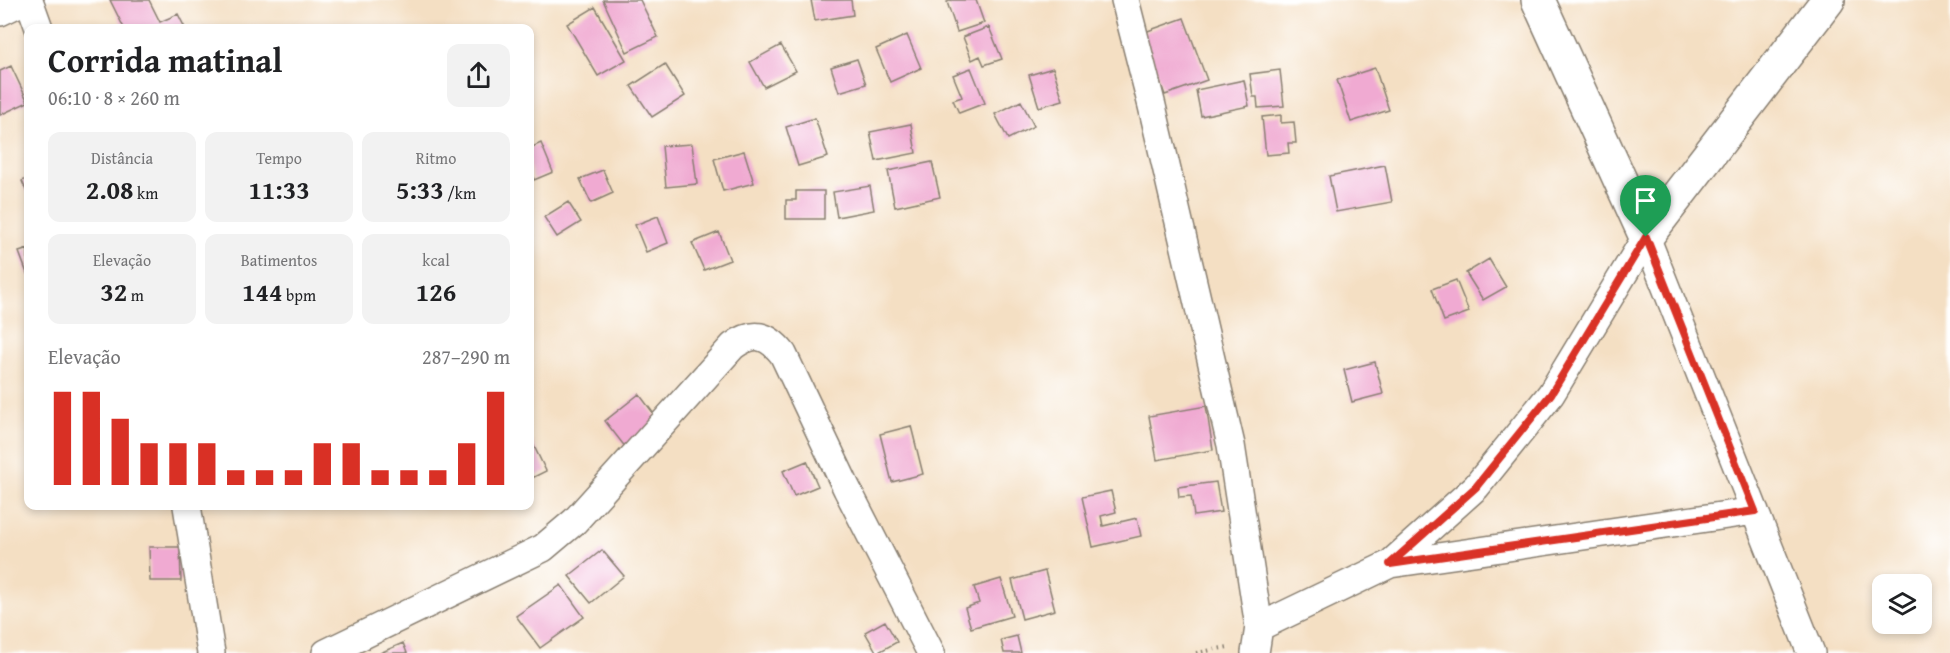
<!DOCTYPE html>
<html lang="pt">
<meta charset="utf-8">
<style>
:root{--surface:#fff;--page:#f2f2f2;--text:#202124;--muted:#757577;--accent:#d93025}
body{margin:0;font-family:"Gentium Book Plus",serif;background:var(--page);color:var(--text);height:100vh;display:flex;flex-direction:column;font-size:22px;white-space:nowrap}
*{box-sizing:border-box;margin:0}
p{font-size:20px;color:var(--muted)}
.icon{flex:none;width:33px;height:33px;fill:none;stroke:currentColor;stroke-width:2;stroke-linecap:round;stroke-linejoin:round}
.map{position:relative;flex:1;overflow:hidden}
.drawer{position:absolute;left:24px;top:24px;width:510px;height:486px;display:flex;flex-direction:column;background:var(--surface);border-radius:12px;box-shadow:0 3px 9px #0003}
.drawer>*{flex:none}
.controls{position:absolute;left:1872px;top:574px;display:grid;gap:12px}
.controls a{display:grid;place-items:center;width:60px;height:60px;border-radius:12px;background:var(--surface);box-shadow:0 3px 9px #0003;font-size:30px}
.pin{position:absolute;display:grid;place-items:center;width:51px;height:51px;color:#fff;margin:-62px -26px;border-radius:50% 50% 50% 0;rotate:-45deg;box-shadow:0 0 6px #0007}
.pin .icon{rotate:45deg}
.round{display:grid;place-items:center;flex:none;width:63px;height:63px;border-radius:12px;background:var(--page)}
.head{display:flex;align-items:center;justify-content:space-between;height:102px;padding:0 24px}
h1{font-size:33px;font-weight:700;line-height:45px}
.figures{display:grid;grid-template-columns:repeat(3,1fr);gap:9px;height:102px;padding:6px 24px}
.figures div{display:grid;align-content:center;border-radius:12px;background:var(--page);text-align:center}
.figures b{font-size:26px;font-weight:700}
.figures small{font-size:16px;font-weight:400}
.figures p{font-size:16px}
.chart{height:168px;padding:12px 24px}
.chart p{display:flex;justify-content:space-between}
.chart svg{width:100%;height:108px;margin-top:6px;stroke:var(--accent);stroke-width:6}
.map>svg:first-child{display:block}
.building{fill:#f0aad2}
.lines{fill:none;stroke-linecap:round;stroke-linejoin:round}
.minor-casing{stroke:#887e70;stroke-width:30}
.tertiary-casing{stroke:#887e70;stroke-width:36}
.path{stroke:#887e70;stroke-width:4;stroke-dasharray:1.5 4.5;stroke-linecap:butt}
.minor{stroke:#fff;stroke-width:27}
.tertiary{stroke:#fff;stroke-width:33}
.route-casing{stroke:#fff;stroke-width:12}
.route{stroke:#d93025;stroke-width:8}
</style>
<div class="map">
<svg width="1950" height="653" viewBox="0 0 1950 653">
<rect width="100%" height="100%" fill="#fff"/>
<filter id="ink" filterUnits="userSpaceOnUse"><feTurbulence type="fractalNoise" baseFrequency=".0167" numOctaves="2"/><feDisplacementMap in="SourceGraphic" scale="12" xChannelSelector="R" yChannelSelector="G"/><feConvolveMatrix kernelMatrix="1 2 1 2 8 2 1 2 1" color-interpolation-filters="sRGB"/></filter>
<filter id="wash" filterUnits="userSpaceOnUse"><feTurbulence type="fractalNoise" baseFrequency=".008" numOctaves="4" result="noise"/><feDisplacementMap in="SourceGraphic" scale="24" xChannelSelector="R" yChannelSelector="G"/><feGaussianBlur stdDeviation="1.35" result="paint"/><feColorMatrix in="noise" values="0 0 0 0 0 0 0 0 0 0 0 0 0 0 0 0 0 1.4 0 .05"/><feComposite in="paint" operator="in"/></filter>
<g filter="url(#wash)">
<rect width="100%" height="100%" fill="#f4dfc3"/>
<g id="blocks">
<!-- building -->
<path class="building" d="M110,0h39l11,22 18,-8 7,14h-61z
M603,0h37l18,37 -31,15z
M811,0h40l2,15 -38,6z
M952,0h24l8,23 -27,9 -10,-30z
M595,7l31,53 -28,16 -31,-52z
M1184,18l23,62 -42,15 -23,-62z
M989,27l13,32 -18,6 -4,-9 -8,4 -9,-23z
M907,35l14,33 -31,14 -14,-33z
M781,45l15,26 -32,16 -14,-25z
M857,59l9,25 -27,8 -8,-25z
M665,64l20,32 -33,21 -21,-31z
M11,66l17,36 -28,13v-44z
M971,68l14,35 -26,10 -6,-13 9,-3 -9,-22z
M1053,68l10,32 -24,7 -10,-32z
M1375,68l14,42 -38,12 -14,-42z
M1280,70l4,36 -26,2 -1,-11h-4l-3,-23z
M1244,80l5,26 -48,10 -5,-26z
M1021,101l13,25 -26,13 -13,-25z
M1281,115v8l13,-1 2,21h-8l1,10 -23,2 -4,-38z
M815,118l13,39 -30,9 -12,-39z
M911,124l5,29 -40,8 -6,-29z
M541,143l12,29 -19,8 -4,-12v-20z
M692,144l5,40 -31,3 -4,-41z
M744,151l10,32 -31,8 -9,-32z
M932,162l8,35 -45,10 -7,-36z
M1385,165l7,37 -56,10 -7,-36z
M603,170l10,23 -22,10 -11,-24z
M28,178v17l-6,-14z
M870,186l4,24 -37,7 -4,-25z
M796,191h28v28h-38v-19h10z
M568,202l13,20 -24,15 -13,-20z
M658,216l10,27 -22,9 -11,-27z
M719,232l11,28 -26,10 -12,-27z
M28,249v27l-9,-24z
M1489,259l17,28 -23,13 -17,-27z
M1456,280l13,32 -25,9 -12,-32z
M1375,362l8,32 -31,8 -8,-32z
M639,394l21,28 -34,26 -21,-27z
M1206,406l7,44 -56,10 -8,-44z
M911,426l12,48 -31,8 -12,-48z
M530,438l16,33 -16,8z
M807,461l11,25 -24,10 -11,-25z
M1216,482l5,30 -27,4 -3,-20 -12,1 -1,-10z
M1111,491l5,21 -15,4 2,10 34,-8 4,18 -48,11 -11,-50z
M149,547h31l1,34h-31z
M602,550l22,26 -33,27 -22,-27z
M1045,571l10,39 -33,9 -10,-39z
M1001,579l11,37 -41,12 -6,-20 14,-5 -5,-16z
M561,585l23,32 -44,31 -24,-32z
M885,621l12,21 -20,11 -12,-21z
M1017,636l4,17h-17l-3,-13z
M403,643l4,10h-27z"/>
</g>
</g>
<g filter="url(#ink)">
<use href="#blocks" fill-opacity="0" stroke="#887e70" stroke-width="1.5"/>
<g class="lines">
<!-- minor casing -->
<g class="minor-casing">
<path id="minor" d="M29,0l10,28
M1125,0l27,106 79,339 28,182 -4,26
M0,12l25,-12
M1646,237l165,416
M187,506l24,147
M1390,564l365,-53
M1259,627l131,-63 86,-77 75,-93 95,-157
M326,653l217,-105 32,-27 158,-175c21,-15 34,-12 50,8l64,135 84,164"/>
</g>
<!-- tertiary casing -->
<g class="tertiary-casing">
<path id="tertiary" d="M1538,0l108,237 182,-237"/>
</g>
<!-- path -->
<path class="path" d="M1196,653l32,-6"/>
<!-- minor -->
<use href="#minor" class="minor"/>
<!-- tertiary -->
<use href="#tertiary" class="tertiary"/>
</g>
</g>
<g class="lines" filter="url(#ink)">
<!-- route casing -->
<g class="route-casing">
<path id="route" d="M1646,237l109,274 -365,53 86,-77 75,-93z"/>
</g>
<!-- route -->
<use href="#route" class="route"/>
</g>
</svg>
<div class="controls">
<a><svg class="icon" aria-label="layers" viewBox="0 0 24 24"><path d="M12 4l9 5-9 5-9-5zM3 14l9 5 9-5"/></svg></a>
</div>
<div class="pin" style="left:1646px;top:237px;background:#1e9e55"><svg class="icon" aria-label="arrive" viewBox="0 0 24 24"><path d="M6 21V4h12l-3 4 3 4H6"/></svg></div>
<section class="drawer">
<div class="head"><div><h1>Corrida matinal</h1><p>06:10 · 8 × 260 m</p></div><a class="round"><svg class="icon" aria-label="share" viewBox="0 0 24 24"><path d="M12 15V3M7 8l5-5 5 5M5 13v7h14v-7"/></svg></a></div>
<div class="figures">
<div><p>Distância</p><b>2.08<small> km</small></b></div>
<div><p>Tempo</p><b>11:33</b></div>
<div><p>Ritmo</p><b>5:33<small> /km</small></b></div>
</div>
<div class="figures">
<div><p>Elevação</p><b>32<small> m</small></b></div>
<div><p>Batimentos</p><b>144<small> bpm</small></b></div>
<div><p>kcal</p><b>126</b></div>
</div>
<div class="chart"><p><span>Elevação</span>287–290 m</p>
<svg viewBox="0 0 160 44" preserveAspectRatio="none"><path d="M5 44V6M15 44V6M25 44V17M35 44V27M45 44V27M55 44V27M65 44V38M75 44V38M85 44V38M95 44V27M105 44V27M115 44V38M125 44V38M135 44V38M145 44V27M155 44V6"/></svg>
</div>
</section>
</div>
